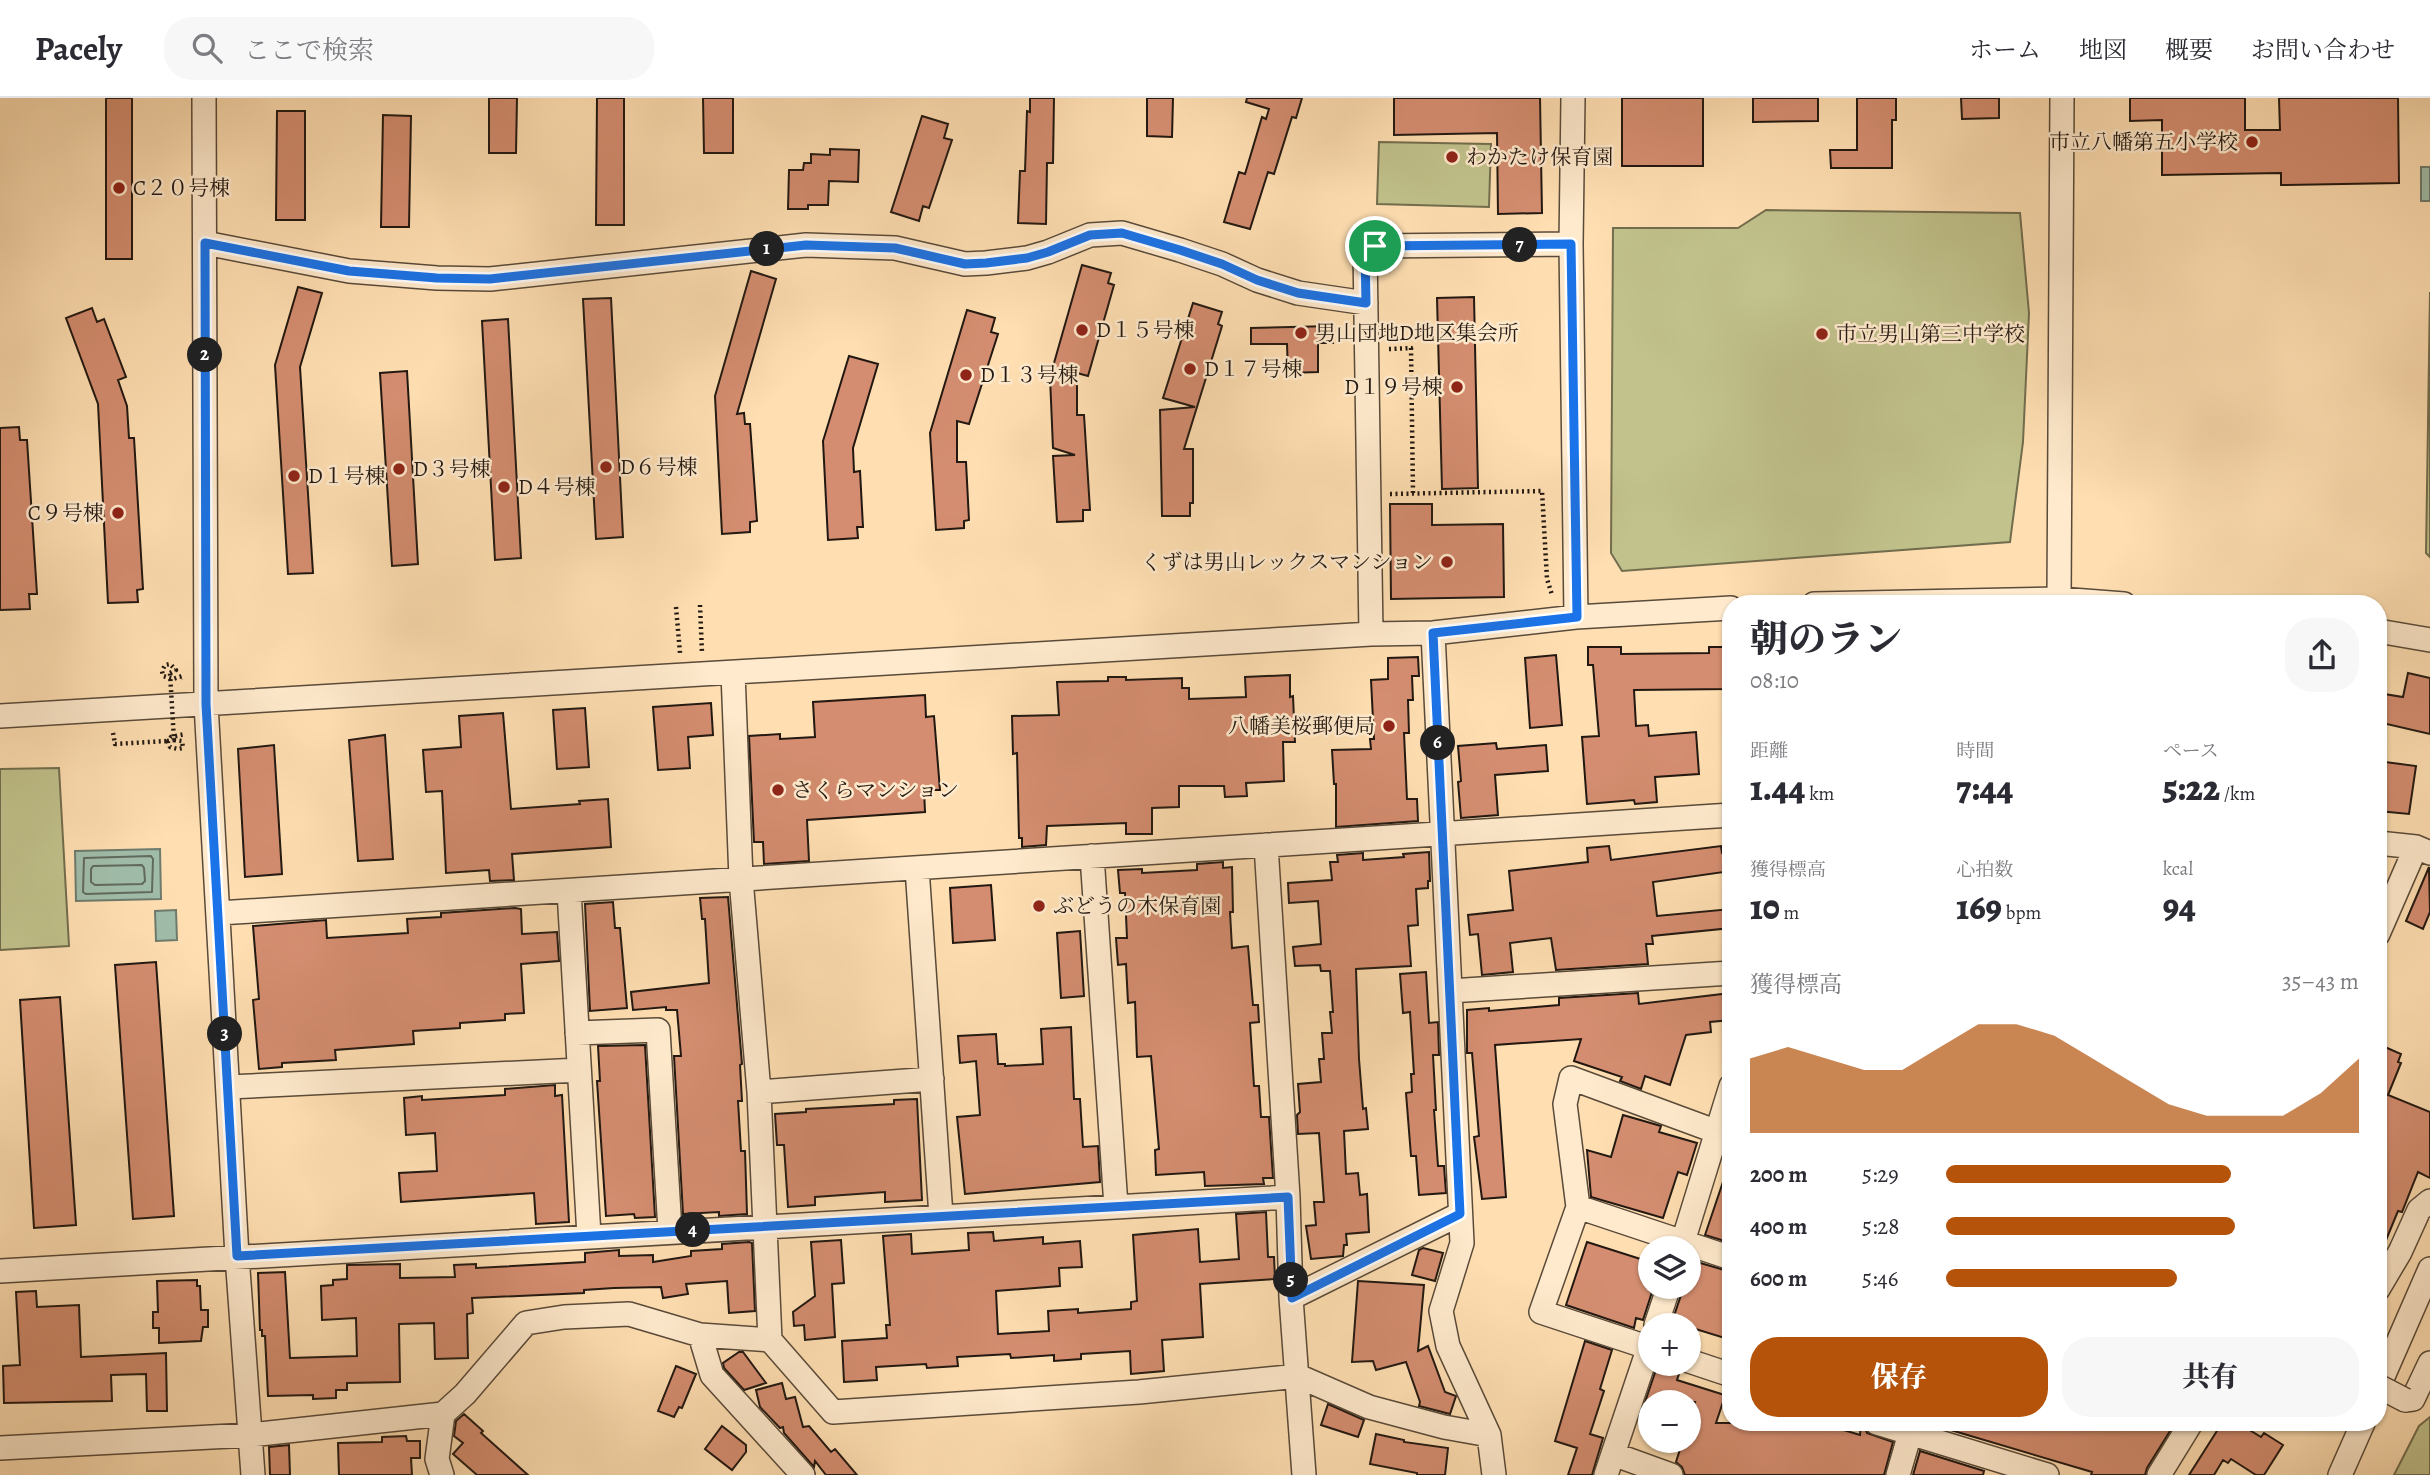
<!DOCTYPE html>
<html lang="ja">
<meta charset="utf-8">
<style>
:root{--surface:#fff;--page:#f7f7f7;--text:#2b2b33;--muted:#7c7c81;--line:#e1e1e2;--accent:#b45309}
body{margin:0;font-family:Alegreya,"Noto Serif JP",serif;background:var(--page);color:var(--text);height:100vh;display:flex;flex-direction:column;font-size:26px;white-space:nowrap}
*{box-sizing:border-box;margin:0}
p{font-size:23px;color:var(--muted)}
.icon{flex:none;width:38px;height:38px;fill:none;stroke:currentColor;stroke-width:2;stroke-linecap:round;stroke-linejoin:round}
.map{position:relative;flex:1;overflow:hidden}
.side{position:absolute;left:1722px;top:497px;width:665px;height:836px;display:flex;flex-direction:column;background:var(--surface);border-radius:28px;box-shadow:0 2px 5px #0004}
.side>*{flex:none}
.fabs{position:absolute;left:1638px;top:1138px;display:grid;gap:14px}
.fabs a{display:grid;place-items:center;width:63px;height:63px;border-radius:50%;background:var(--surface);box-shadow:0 2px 5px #0004;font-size:35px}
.pin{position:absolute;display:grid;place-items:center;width:60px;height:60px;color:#fff;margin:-30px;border:4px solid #fff;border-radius:50%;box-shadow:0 2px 7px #0007}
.km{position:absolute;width:35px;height:35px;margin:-18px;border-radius:50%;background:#222;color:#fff;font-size:19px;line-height:35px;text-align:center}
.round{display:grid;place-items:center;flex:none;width:74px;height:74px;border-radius:28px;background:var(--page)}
.headline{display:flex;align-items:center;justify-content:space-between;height:119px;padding:0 28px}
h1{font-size:38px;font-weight:800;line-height:52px}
.stats{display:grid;grid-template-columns:repeat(3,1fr);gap:10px;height:119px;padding:7px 28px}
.stats div{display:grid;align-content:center}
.stats b{font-size:35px;font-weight:800}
.stats small{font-size:19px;font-weight:400}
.stats p{font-size:19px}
.chart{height:196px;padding:14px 28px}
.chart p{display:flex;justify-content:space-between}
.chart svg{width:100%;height:126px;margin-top:7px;fill:var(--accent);opacity:.7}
.primary-button{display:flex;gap:14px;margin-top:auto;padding:14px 28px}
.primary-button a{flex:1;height:80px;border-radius:28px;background:var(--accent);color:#fff;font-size:28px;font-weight:800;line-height:80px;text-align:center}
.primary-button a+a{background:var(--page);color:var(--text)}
ul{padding:0 28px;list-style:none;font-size:23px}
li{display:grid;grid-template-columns:112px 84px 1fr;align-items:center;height:52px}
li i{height:18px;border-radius:9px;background:var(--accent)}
header{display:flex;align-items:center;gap:42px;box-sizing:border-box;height:98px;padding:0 35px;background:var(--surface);border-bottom:2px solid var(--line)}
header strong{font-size:33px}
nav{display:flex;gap:38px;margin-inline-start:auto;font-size:24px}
.search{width:490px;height:63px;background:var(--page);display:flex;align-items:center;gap:18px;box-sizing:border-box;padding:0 24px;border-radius:28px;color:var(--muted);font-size:26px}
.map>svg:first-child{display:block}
.green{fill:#c1c28c;stroke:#726d4e;stroke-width:2}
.water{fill:#a0bdaa;stroke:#6e7b6d;stroke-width:2}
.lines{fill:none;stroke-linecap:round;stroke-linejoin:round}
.shore{stroke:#616a5e;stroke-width:2}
.building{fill:#d48d70;stroke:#221811;stroke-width:2}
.minor-casing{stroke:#594a39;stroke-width:26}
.path{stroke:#221811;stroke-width:4.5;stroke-dasharray:2 3.5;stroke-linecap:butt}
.minor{stroke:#ffeacd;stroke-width:23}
.minor-bridge-casing{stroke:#594a39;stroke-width:26;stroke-linecap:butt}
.path-bridge{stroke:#221811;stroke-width:4.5;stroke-dasharray:2 3.5;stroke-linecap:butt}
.minor-bridge{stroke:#ffeacd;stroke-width:23}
.route-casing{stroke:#fff;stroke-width:14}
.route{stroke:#1a73e8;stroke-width:9}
.poi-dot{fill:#8f2418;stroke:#ffeacd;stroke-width:2.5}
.labels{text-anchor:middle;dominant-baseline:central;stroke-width:5;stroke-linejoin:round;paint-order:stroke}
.poi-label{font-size:21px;fill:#221811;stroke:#ffeacd;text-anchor:start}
</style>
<header>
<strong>Pacely</strong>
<div class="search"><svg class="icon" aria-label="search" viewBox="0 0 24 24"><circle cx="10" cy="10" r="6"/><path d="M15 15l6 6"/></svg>ここで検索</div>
<nav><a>ホーム</a><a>地図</a><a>概要</a><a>お問い合わせ</a></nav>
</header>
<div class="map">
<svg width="2430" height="1377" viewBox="0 0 2430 1377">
<rect width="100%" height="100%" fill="#ffdfb2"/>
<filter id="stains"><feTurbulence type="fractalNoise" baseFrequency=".00286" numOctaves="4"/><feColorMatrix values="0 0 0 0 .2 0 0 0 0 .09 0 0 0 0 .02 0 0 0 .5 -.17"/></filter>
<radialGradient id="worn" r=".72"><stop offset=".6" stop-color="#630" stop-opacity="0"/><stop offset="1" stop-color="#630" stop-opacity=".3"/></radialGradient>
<!-- green -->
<path class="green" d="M1379,44l112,2 -2,63 -112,-3z
M1766,112l254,3 9,100 -6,129 -13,100 -388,29 -11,-18 2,-325h125z
M2430,194v265l-4,-4z
M59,670l10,178 -69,4v-181z
M2430,1319v58h-36l25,-49z"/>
<!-- water -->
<path class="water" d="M2421,69h9v34h-9z
M160,751l1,50 -85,2 -1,-50z
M176,812l1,30 -21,1 -1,-30z"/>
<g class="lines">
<!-- shore -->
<path class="shore" d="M151,758l2,3 -1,33 -66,2 -3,-2 1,-34z
M142,767l2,3 1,13 -3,3 -47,1 -4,-3v-13l2,-3z"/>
</g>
<!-- building -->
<path class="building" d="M106,0h26v161h-26z
M489,0h28l-1,55h-27z
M597,0h27v127h-28z
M703,0h30v55h-29z
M1030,0h24l-1,65h-6l-1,61 -28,-1 2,-52h5l2,-60 3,1z
M1147,0h26l-1,39 -25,-1z
M1247,0h55l-6,20 -4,-1 -18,57 -6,-2 -18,57 -26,-7 15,-50 6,2 17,-57 4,2 3,-10 -23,-7z
M1394,0h146l2,115 -44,1 -1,-81 -103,2z
M1622,0h81v68h-81z
M1753,0h65v23l-65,1z
M1857,0h39v22h-4v48h-61l-1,-18h27z
M1961,0h38v20l-37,1z
M2130,0h115v32h35l-1,-32h119l1,85 -118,2v-12l-119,2v-55l-32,1z
M277,13h28v109h-29z
M383,17l28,1 -2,111h-28z
M922,18l26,8 -4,14 8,2 -23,68 -6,-2 -4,15 -28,-9z
M830,51l29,1 -1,32 -29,-1 -1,24h-20v4h-20l1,-39h14l1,-7h7v-9l19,1z
M1082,167l29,8 -3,10 6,2 -26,91 -11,-3v42h7l6,95h-7v11l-26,1 -4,-66 22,-1 -22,-7 -3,-71z
M751,173l25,8 -39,135 7,-1 1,11h5l7,97 -7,1v10l-28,2 -7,-138z
M298,189l24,6 -22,74 13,206 -25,1 -13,-209z
M1474,199l4,191 -36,1 -5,-191z
M611,200l12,239 -27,2 -13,-240z
M1193,205l29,9 -4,12 4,2 -38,123h9v54h-3v13h-28l-2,-106 35,-3 -32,-9z
M92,210l5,14 7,-3 22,58 -8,3 9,26 2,32h5l9,151 -6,1 1,12 -30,1 -10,-199 -32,-86z
M967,212l28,8 -4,14 7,2 -29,90 -12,-3v41h9l3,58 -5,1v7l-28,2 -6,-97z
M508,221l13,239 -26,2 -13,-239z
M1332,228l1,17h-15v29l-30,1 -1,-29h-36v-16z
M849,258l29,8 -25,84 1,24 6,-1 3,56h-6l1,11 -30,2 -5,-99z
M407,273l11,193 -26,2 -12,-193z
M19,329l1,13h7l10,154h-8l1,15 -30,1v-182z
M1390,406h42v21l71,-1 1,73 -113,2z
M1588,549h33v7l88,-1v-6h22l-1,42 -96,1 2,36 12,-1 1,11 47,-4 3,42 -44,3 2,25 -22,2 -1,-4 -47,4 -5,-67 17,-1 -6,-71h-5z
M1556,557l6,70 -32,3 -5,-70z
M1418,559l1,19h-7l1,24h-5l1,33h-5l3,66h10l1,22 -82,6v-43h-2l-2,-34 39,-1 -1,-10h4l-3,-59 17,-1v-21z
M2408,575l22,5v56l-52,-12v-29l25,4z
M1290,577v22l3,-1 2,46h-12l1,39 -38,2 1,13 -22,1 -1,-11h-45v21l-27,1v26h-26v-11l-79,3 -1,19 -24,2v-9h-3l-2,-85 -4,1 -1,-38 47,-1 -2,-33 51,-1v-4h18v3l56,-2v10h7v11l57,-2 -1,-20z
M925,597l1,22 8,-1 6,74h-16l1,22 -118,8 2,41 -45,3 -1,-22h-9l-5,-106 31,-2v5l35,-2 -2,-35z
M711,605l2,32 -25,2 2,31 -32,2 -5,-63z
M585,610l4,59 -32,2 -4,-59z
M503,615l8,96 69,-5 -1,-3 29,-2 3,48 -99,7 2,26 -24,1 -1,-11 -43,3 -4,-82 -16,1 -3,-42 38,-3 -2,-31z
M385,637l8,124 -35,2 -9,-121z
M1496,645l1,6 49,-4 2,26 -53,4 3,40 -37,3 -3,-36 3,-1 -3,-35z
M274,647l8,129 -37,3 -7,-128z
M2385,664l31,4 -7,48 -30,-3z
M1609,748l2,14 110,-14 1,7 9,-1v19l-78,11 4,34 74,-7v19l-79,8 1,8h-7l2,20 -92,6 -5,-32 -41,5 3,29 -31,3 -4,-41 -8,1 -2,-20 45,-5 -4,-39 79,-9 -1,-14z
M1429,754l1,29h-2v7l-12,1 2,36 -10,1 3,40 -55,3 3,90 4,50 3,-1 2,21 -24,2 2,43 12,-1 2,22 7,-1 2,38 -23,2 1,11h-3l-1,11 -32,3 -5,-33 10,-1 -2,-23h10l-5,-69 -21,1 -1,-19 3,-3 -2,-28 23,-2 -2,-23h5l-2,-26h10l-2,-21h3l-3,-41h-9l-1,-6 -25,1 -2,-19 28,-3 -3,-43 -29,2 -1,-20 44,-3 -2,-18h8l-1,-7 26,-2v7l41,-3 -1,-3z
M1223,764v6l9,-1 1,45h-3l2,36 16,-2 5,59h5l1,17 -9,1 4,63h5l2,31h8l4,61h-10l1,6 -59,2 -1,-14 -48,3 -1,-25 4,-1 -8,-93 -14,1 -2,-55 -7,1 -2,-39 -8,1 -2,-27h11l-2,-45h-5l-2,-23 24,-1v4l55,-3v-6z
M2429,769l1,45 -7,17 -17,-8z
M991,787l4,55 -42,3 -3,-55z
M728,799l14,167 -2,1 2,36h-4l3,50h4l2,63 -28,2v-4l-36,2 -9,-158h7l-4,-46h-11v-3l-33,3 -2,-18 78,-9 -4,-64h-3l-2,-21z
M613,804l2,26h5l7,80 -37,3 -5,-107z
M515,810l6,1 1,25 35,-2 2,29 -38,3 3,49 -19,1v6l-45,3v5l-47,3 1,13 -79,6 1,10 -54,3v4l-23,2 -6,-69 6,-1 -6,-73 73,-6 1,18 81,-5 -1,-14 34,-2v-4z
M1080,833l4,65 -23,2 -4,-65z
M156,864l18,254 -41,3 -18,-254z
M1426,874l3,51 9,-1 1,33h-6l3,55h-2l4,56h6l2,27 -27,2 -3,-39h-5l-5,-63 6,-1 -1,-18h3l-4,-62 -7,1 -3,-39z
M1638,895l1,11 92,-11v27l-21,2 1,10 -25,3 -16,50 -25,-9 -4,13 -21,-8 2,-4 -48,-16 7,-22 -86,6 11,152 -24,2 -8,-62 5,-1 -7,-83h-5v-43l22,-2v3l70,-6v-7z
M60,899l16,228 -42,3 -14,-228z
M1071,929l3,72h6l3,48 15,-1 2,36 -135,12 -8,-77 23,-2 -4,-54 -16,2 -2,-27 38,-2 2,30h7v2l38,-2 -2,-35z
M2378,946l23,10 -3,8 3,1 -13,32 42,17v66l-12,-6 -16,40 -4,-1 -19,46z
M645,947l10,172 -20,1 -1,-4 -28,2 -9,-135h3l-2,-35z
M555,987v11l7,-1 7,127 -33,2 -2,-31 -133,9 -2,-29 38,-2 -2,-38 -29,2 -2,-37 18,-2v4l83,-5v-6z
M917,1001l5,101 -37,2v-10l-70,5v8l-27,2 -4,-62h-7l-2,-31 31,-2v-3l88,-5v-4z
M1623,1017l38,11 -2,6 38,11 -10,32 -9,-3 -15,46 -72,-21 -4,-47 24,7z
M1726,1075h5v70l-26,-8z
M1266,1114l2,45h6l1,22 -75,5 3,53 -41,3 2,31 -33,3 -1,-23 -49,3v5l-27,2v-6l-43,3 -1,-4 -53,3 1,9 -31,2 -1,-4 -50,3 1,13 -33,2 -2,-41 45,-3 -1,-13h4l-7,-89 28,-2 1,20 57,-4 -1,-17 25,-1 1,9 49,-4v7l37,-3 2,26 -23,1 1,18 -64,5 2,43 51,-3 -1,-20 30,-2v4l53,-4v-7l6,-1 -4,-66 65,-6 2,33 39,-3 -3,-45z
M841,1142l3,43 -12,1 3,53 -30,3 -1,-15 -10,1 -1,-14 22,-16 -4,-54z
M749,1144l3,1 3,68 -26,2 -2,-32 -41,3 2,10 -25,4 -2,-11 -47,1 -30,2v3l-112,5 1,15 -6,1 1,44 -33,1 -1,-36 -35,1 1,58 -53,1v7h-11v8l-23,1v-4l-45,1 -3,-60h-3v-6h-2l-2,-57 27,-1 5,86 67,-2 -1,-38 -34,2 -1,-34 12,-1v-5l14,-1v-14l53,-1v14l55,-1 -1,-12 22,-1v4l109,-6v-9l34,-3v6l34,-1v7l38,-6v-5l31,-2v-5z
M1587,1144l63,20v29l2,1 -9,28 -7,-2 -2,10 -68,-23z
M1423,1150l20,5 -8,28 -23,-6 7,-25z
M1697,1164l34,10v68l-42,-13v-2h-18l13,-39h5v-23l7,3z
M197,1182v6h3l1,24h7v17h-5l-2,14 -42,2v-15h-6v-16h5l-1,-31z
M1358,1183l66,4 -6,66 10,-5 17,46 11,4 -6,18 -31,-8 1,-4 -14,-40 -30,8 -3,-9 -21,1z
M36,1193l1,16 42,-2 2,52 85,-4 1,58h-20l-1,-37 -35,1 1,26 -108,2 -1,-37 17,-1 -4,-73z
M1585,1243l27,9 -12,39 4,2 -14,43 13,4 -11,37h-24l9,-27 -22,-7z
M739,1254h4l23,31 -22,7 -20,-22 -1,-5z
M1658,1266l22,7 -3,9 54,17v5h-8l-7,21h104l40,12 1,-12h2l4,10 26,9 -9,33h-199l-3,-8 -6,-5 7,-22h6v-19l6,-19h-50z
M676,1268l20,8 -14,34 -3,-1 -5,10 -16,-6z
M782,1285l4,16 9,-2 8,30 6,-1 22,26 4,-3 22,26h-31l-11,-14 -1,6 -30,-34 -1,-6 -3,1 -20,-21 -4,-17z
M1328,1306l36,16 -6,17 -37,-12z
M464,1316l19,17 -2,2 47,42h-51l-24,-21 10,-11 -9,-7 2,-15z
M1927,1325h248l-28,45 -2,7h-54l1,-3z
M2222,1325h16l23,14 3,-4 19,12 -19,30h-8l-25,-16 -3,4 -5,-3 -9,15h-25z
M722,1328l24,19v7l-14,18 -27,-21z
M1376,1336l28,6v2l44,6 -3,27h-28v-2l-47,-9z
M406,1338l1,5h13v17h-9l1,17h-73l-1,-32 44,-1v-5z
M289,1347l1,30h-20l-1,-28z
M1920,1353l64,20 -1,4h-70z"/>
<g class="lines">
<!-- minor casing -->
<g class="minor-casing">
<path id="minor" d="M204,0l2,606 31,552 16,219
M1573,0l-2,146 5,373
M205,145l144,28 88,7 53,1 316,-34 89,3 70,16 21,-1 41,-5 21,-6 42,-17 32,-2 58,17 42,14 35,16 41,13 68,10
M2059,501l3,-501
M1814,506l245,-5 65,5
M2378,533l52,9
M1371,536l-6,-383 10,-5 196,-2
M733,575l8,206 18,213 11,248 63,72 306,-20 159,-16 71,31 75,20 45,8 -41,-89 -7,-35 21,-68 -29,-610
M0,618l1371,-82 62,-1 143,-16 155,-9
M2378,745l38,4 14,6
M1266,747l22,352 3,101 13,177
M1092,758l24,350
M917,770l24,348
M569,793l20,345
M219,815l1512,-98
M2378,836l38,-87
M1450,893l281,-18
M577,935l81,-3 12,201
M228,989l351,-17
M759,994l173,-13
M1578,1109l153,51
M1681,1150l50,-162
M0,1173l1288,-74
M2378,1191l22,-37 19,-42 11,-9
M1291,1200l169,-84
M1656,1227l13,-39
M700,1237l12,40 91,100
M1650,1246l-37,110 58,21
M1650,1250l-109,-36 37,-105 -13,-103 6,-26 160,59
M1689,1263l42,14
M2378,1290l52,-119
M2405,1302l8,-1 17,-36
M1877,1325l170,52
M1489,1337l5,40
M0,1350l250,-13 193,-21 22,-20 61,-71 38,-6 65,-3 71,21 70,5
M442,1377l-5,-16 6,-45
M1606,1377l7,-21
M1898,1377l15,-52
M2159,1377l32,-52
M2340,1377l23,-52"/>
</g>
<!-- path -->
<path class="path" d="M1389,251l22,-1 2,145
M1390,396l152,-3 5,88 5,16
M700,507l2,48
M676,509l4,46
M170,575l6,-3 -6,-6 -5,1 -3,6 1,5 10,3 9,-3 -1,3
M113,635l2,11 52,-3
M174,642l8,1 1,7 -5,1 -8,-2 -2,-5 3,-5 14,-3"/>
<!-- minor -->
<use href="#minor" class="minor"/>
<!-- minor-bridge casing -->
<g class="minor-bridge-casing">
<path id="minor-bridge" d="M2378,1288l27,14"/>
</g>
<!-- path-bridge -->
<path class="path-bridge" d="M167,643l7,-1 -4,-67"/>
<!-- minor-bridge -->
<use href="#minor-bridge" class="minor-bridge"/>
</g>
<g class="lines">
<!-- route casing -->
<g class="route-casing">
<path id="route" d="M1122,135l58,17 42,14 35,16 41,13 68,10 -1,-52 10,-5 196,-2 6,373 -144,16 27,581 -168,84 -4,-101 -1051,59 -31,-552 -1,-461 144,28 88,7 53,1 316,-34 89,3 70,16 21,-1 41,-5 21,-6 42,-17z"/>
</g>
<!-- route -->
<use href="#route" class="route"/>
</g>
<!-- markers -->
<g class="poi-dot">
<circle cx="2252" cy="44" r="7"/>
<circle cx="1452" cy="59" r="7"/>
<circle cx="119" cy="90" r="7"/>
<circle cx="1082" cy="232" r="7"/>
<circle cx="1301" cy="235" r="7"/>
<circle cx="1822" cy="236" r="7"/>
<circle cx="1190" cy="271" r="7"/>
<circle cx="966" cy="277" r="7"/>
<circle cx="1457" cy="289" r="7"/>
<circle cx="606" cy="369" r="7"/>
<circle cx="399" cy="371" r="7"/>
<circle cx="294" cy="378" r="7"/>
<circle cx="504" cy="389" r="7"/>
<circle cx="118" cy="415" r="7"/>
<circle cx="1447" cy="464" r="7"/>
<circle cx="1389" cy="628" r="7"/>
<circle cx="778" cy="692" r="7"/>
<circle cx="1039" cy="808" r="7"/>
</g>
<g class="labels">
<!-- poi labels -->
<g class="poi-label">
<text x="2238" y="44" text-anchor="end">市立八幡第五小学校</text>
<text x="1466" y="59">わかたけ保育園</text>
<text x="133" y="90">C２０号棟</text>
<text x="1096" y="232">D１５号棟</text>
<text x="1315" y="235">男山団地D地区集会所</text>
<text x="1836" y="236">市立男山第三中学校</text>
<text x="1204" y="271">D１７号棟</text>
<text x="980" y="277">D１３号棟</text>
<text x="1443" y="289" text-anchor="end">D１９号棟</text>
<text x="620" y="369">D６号棟</text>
<text x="413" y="371">D３号棟</text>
<text x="308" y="378">D１号棟</text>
<text x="518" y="389">D４号棟</text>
<text x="104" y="415" text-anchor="end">C９号棟</text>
<text x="1433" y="464" text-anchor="end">くずは男山レックスマンション</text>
<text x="1375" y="628" text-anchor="end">八幡美桜郵便局</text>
<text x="792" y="692">さくらマンション</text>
<text x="1053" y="808">ぶどうの木保育園</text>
</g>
</g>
<rect width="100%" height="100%" filter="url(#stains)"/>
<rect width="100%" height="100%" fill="url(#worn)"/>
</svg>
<div class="fabs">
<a><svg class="icon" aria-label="layers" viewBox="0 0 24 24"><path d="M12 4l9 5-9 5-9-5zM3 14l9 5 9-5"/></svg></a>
<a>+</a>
<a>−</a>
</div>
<div class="pin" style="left:1375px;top:148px;background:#1e9e55"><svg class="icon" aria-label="arrive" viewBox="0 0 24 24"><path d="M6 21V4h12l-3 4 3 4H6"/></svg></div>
<b class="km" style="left:767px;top:151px">1</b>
<b class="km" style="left:205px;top:257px">2</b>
<b class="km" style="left:225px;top:936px">3</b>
<b class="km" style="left:693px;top:1132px">4</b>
<b class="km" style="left:1291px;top:1182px">5</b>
<b class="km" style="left:1438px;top:645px">6</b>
<b class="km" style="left:1520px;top:147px">7</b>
<section class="side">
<div class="headline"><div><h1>朝のラン</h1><p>08:10</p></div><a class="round"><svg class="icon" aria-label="share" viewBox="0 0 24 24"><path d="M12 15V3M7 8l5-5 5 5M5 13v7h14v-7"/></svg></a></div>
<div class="stats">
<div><p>距離</p><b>1.44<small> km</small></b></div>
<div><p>時間</p><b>7:44</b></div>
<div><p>ペース</p><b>5:22<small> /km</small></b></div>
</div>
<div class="stats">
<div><p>獲得標高</p><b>10<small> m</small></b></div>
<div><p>心拍数</p><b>169<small> bpm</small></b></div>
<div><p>kcal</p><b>94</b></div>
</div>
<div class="chart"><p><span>獲得標高</span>35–43 m</p>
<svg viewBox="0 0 160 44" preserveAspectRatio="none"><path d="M0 44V18L10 14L20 18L30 22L40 22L50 14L60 6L70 6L80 10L90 18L100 26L110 34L120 38L130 38L140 38L150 30L160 18V44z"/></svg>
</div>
<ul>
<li><b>200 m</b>5:29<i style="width:69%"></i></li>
<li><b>400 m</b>5:28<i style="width:70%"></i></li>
<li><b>600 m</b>5:46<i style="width:56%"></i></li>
</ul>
<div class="primary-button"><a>保存</a><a>共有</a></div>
</section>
</div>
